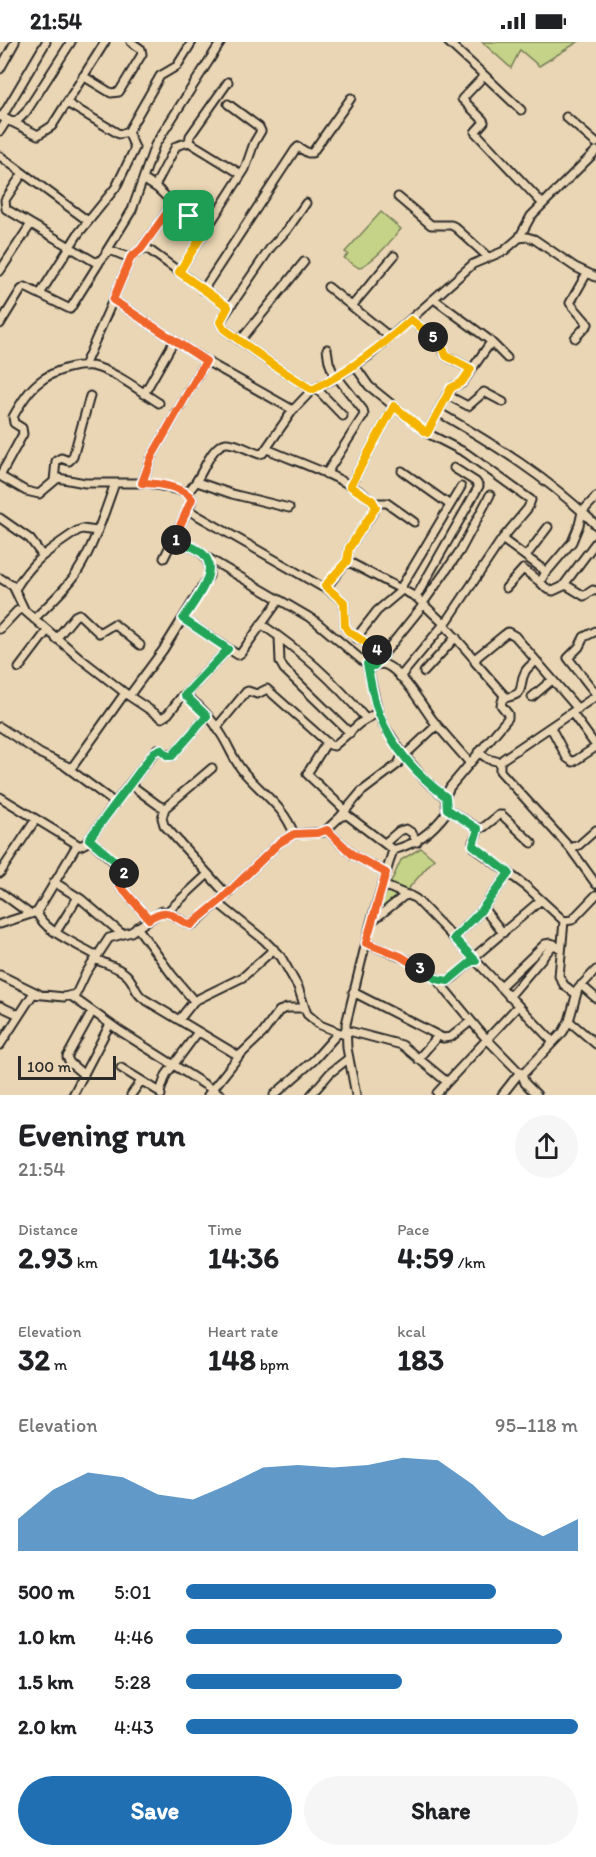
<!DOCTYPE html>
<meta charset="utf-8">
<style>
:root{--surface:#fff;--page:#f6f6f6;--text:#202124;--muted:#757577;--accent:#1f6fb2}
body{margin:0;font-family:Itim,sans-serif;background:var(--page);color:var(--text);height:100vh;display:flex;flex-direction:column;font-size:22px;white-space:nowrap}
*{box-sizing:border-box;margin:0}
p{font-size:20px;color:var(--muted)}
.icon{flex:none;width:33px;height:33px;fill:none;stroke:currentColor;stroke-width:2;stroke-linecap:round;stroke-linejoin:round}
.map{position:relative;height:1053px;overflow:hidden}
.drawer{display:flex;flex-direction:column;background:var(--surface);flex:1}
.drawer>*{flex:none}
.scale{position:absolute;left:18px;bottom:15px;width:98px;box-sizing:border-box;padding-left:6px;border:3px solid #2b2b2b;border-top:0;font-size:16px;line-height:21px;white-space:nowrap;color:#2b2b2b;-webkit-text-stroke:4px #ead6b4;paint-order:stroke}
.pin{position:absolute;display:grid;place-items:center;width:51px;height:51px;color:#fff;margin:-26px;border-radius:12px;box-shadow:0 3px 9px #0006}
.km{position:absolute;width:30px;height:30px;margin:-15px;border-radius:50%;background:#222;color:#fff;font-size:16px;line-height:30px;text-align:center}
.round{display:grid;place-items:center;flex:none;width:63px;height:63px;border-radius:32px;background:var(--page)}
.overview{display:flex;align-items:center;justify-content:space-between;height:102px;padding:0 18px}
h1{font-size:33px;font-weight:700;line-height:45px}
.figures{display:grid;grid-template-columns:repeat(3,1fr);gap:9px;height:102px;padding:6px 18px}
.figures div{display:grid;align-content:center}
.figures b{font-size:30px;font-weight:700}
.figures small{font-size:16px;font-weight:400}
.figures p{font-size:16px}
.chart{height:168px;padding:12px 18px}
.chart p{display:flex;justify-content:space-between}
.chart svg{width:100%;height:108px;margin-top:6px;fill:var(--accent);opacity:.7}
.cta{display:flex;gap:12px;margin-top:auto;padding:12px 18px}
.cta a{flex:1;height:69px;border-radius:36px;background:var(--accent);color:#fff;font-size:24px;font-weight:700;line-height:69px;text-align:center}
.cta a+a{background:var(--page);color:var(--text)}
ul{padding:0 18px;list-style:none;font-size:20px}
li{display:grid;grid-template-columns:96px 72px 1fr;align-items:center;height:45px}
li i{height:15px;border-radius:8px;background:var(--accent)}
.status{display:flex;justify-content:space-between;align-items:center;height:42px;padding:0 30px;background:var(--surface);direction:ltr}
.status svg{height:16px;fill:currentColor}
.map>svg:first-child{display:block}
.green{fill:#c4d387;stroke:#787f59;stroke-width:1.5}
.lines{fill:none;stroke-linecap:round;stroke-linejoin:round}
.minor-casing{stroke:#2b2b2b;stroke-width:11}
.minor{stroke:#ead6b4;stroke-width:7}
.split-1-casing{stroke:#fff;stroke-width:12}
.split-2-casing{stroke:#fff;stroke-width:12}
.split-3-casing{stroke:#fff;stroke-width:12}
.split-4-casing{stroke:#fff;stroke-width:12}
.split-5-casing{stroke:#fff;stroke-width:12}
.split-6-casing{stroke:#fff;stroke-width:12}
.split-1{stroke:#f0652b;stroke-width:8}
.split-2{stroke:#22a559;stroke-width:8}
.split-3{stroke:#f0652b;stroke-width:8}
.split-4{stroke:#22a559;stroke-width:8}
.split-5{stroke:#f5b400;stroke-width:8}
.split-6{stroke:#f5b400;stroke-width:8}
</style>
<div class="status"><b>21:54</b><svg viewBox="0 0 49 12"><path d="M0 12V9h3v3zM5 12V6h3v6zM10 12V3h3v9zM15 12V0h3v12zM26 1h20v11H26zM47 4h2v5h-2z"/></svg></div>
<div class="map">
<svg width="596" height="1053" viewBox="0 0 596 1053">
<rect width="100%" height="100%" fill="#ead6b4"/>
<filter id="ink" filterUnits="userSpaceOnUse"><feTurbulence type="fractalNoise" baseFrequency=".0167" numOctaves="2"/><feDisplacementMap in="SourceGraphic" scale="12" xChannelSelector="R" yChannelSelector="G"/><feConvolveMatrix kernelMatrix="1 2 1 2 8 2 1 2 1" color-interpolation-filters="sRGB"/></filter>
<g filter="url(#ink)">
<!-- green -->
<path class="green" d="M482,0h96l-39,24 -19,-16 -9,18z
M381,170l20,17c-13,15 -24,30 -42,39l-15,-10 4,-4 -3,-2z
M421,806l13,11 -31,36 -21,15v-8l19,-42z"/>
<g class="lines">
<!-- minor casing -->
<g class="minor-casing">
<path id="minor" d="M448,0l35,32 -2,5 -19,20 21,21 1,2 -9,10 68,72
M0,27l15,-27
M483,32l38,36
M83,34l28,17 8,-1 23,-38 -1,-5 -10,-7
M228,40l-38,54 -1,6 52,32
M67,61l52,31 9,-2 32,-56 17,-10 15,-24
M0,74l38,19 14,-9 53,-84
M2,75l44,-75
M566,75l30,26
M11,80l6,-1 9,-9 45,-70
M0,89l7,-11
M0,114l88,65
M23,131l-18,27 1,9 89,53 5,-1 9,-11c16,4 17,13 32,-1h7l80,58
M143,137l14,9 21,20 30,18
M155,144l21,-40 13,-4
M398,155l33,28h20l4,2 33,30
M306,161l-19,27 -16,17 -51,75 4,7 48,35 40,26
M519,196l12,-22 65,-65
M141,207l36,-51
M106,210l26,-42 23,-65 66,-103
M131,215l-18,43 93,61 87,49
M0,229l31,-47
M179,230l66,-103 9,-26 7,-12 -2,-4 -31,-23
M328,245l62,50
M203,248l92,-140 3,-3 10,6h4l39,-55
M40,252l38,-60 38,-47 19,-39 -7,-16
M434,257l54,40 19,19
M352,264l42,-50
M411,278l28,22 7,14 25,13
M0,282l21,-34 4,-3 45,22 29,-46
M575,296l13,-14 -18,-21 17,-30
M240,299l64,-79
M327,307l2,13 6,16
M84,324l29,-66
M316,346l27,28
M144,352l30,-53
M447,353l7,-9 8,-3 29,-41
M438,370c56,32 112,67 158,113
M427,391l20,-38 21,11 16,-14 19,10
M267,407c36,16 79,28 108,54l-1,8 -25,37 -2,13 69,36 24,23 4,2 4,-2 54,-81 26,-31 3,-8 -65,-47 -39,-20 -58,-47 -14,-20
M402,429l48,34
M326,432l38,-59 -1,-5 -26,-33
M0,434l26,15 13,3 19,-16 27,5h62l40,9c15,-10 21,-46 39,-49 9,-1 24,8 33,11l4,-1 30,-43 19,-20 25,-13 32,-21 104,-92 31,-13 15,-13 8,-1 7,2 41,28 21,10
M0,434l23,-42 -1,-6 -8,-5 -1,-6c6,-11 15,-26 25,-34 14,-12 43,-22 61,-15 21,7 41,23 60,35
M54,439l2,-20 5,-3 8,3 4,-4 17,-61
M197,440l35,12 57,14
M142,441l10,-27 54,-95
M350,444l44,-80
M375,461h12l27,19
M188,468l134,77 8,-4 17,-22
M0,476l30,21 12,16
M502,497l42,31 1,4 -5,8 7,7 6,2 13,-6 18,11 9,-6 3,1
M526,514l22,-29
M206,515l108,63 50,42c9,6 15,0 22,3 16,7 36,40 46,54 12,15 25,29 37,43
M164,516l27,-55 1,-4 -5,-7
M545,532l27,-32 7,-17 3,-13 14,-15
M0,536l13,8 12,25
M563,544l33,-44
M325,545l19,15 1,24 3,5 36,24
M506,546l17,-19 17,13
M15,547c20,-31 33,-38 62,-58l5,-2 15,2
M400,547l61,-102
M416,555l63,-111 -3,-4 -22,-14
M423,561l37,-52 30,-56
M34,577c14,-14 30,-28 42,-45 18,-28 28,-60 39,-91
M183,577l55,36 3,-2 38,-53
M443,581l32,37
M261,582c39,26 75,59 105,95
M0,587l17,-18 4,-2 4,2 55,47 49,38 33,22 6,-4 14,-18h5c13,10 26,24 34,38 8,12 12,25 21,36 18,22 42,36 52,64
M596,589l-12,6 -5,10 -11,11 28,36
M279,595l1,25 4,7 66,64
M356,596l21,-27 25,-21
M56,597l19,-23 4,-2 20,19 15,-9 26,21
M374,624l50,-62
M19,626l28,-37
M424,630l32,-35
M400,635l44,-53
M185,653l43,-46
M129,654l34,-46 46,-74c2,-26 -16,-28 -35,-37
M596,654l-93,63 -3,3v9l70,77 9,-3 17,-15
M532,655l20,-17
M504,656c24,-4 13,-11 21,-26 2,-4 7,-8 11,-11
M572,671l24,33
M0,685l41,27 28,13 4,-1 52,-73
M217,685l29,-35 2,-1 9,3 10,-5 63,56 4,1 26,-23 18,-11
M551,686l16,30 6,4 23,-15
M327,700l-20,32 38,36
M478,710l10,7 12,3
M403,712l22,26 20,17
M404,714l33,-31
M65,724l50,37
M128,744l29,-37 15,7 35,-40
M0,755l80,49 6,-3 42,-57 3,-1 27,20 7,3 47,-40
M165,766l-3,10 2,7 63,70
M447,767l32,20 5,-2 15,-12h3l30,28
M340,775l21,-25 37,-28 5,-10 -20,-30 -5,-12 -11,-48
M479,787l-6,13 2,6 52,39 37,34 8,-1 24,-25
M327,788l26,25 33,18
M89,797l35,32 -5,14 30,34
M385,801l14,-12 7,-2 6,4 5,9
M77,803l-40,67c4,18 44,34 60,44
M570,806l26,36
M393,808c23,-6 39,-18 54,-38l-2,-15 5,-10 58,-69v-4l-7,-9 3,-10 -29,-33 2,-5 27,-22 4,-3 7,4 63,73
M0,831l36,-54
M54,840l27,17 41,35
M383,843l24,10
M0,850l30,22
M218,861l46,37 17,17 17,30 9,27 13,11 25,10
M483,866l20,25
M167,870l41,-38
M564,879l-5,55 5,9 12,9
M371,880l33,-26 5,-1 7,4 60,62
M0,882l37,-12
M137,885l35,48 22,26
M56,890l22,-35
M454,896l25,-25 30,-40
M366,901l42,17 34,22 6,-1 6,-4 18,-16h4l77,81
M473,916l68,-58
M95,917c10,5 28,9 35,20 6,8 5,14 14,20l95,57
M0,933l39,19
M438,939l44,53 40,41
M581,943l15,13
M500,945l45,-43 6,-1 10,6
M353,950l90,46 8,-1 20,-16
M71,954l49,35 101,64
M509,955l45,-53
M0,964l19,9
M179,978l15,-19 49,-24 31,-28
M569,979l27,23
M345,988l57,15 45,37
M0,1003l33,-51 31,3 12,-3 10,-21 23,-35 22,-6 31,-21c11,2 19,11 29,14l4,-2 26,-23 58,-57 15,-9 30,-2 16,-15 7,-2 46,35 -22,72 -25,102 1,24 9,47
M418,1017l20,-23
M121,1026l39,24
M84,1033l-14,-12 -3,-6 25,-45
M437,1051l81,-87
M73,1053l37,-71
M131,1053l10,-14
M161,1053l-1,-3 6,-17 32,-43
M208,1053l31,-39 24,-23 16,-22 8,-3h17
M274,1053l40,-35 24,-27
M311,1053l19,-22 19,-15
M502,1053l18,-23
M537,1053l-12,-12 -3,-8 41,-43 6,-11 9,-32 18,-19"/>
</g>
<!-- minor -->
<use href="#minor" class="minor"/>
</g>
</g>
<g class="lines" filter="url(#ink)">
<!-- split-1 casing -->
<g class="split-1-casing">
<path id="split-1" d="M176,498l-2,-1 18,-40c-8,-12 -35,-16 -50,-16l10,-27 54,-95 -93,-61 18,-43 10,-8 32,-45 16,12"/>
</g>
<!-- split-2 casing -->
<g class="split-2-casing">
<path id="split-2" d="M124,831l-1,-5 -34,-29 65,-87 6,-3 8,7h4l35,-40 -22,-21 43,-46 -45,-30c9,-14 36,-46 22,-63 -6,-8 -20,-12 -29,-16"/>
</g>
<!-- split-3 casing -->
<g class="split-3-casing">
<path id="split-3" d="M124,831l-5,12 30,34c20,-14 23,-1 42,6l30,-25 58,-57 15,-9 23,-1 10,-3 26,25 33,18 -20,70 34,13 20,12"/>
</g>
<!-- split-4 casing -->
<g class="split-4-casing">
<path id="split-4" d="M377,608l7,5 -10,11 -7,-2c4,17 6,35 12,50 13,33 39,62 67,83l1,12 31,20 -5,16 36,28 -30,40 -25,25 22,23h-4l-24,20 -12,-2 -16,-11"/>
</g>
<!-- split-5 casing -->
<g class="split-5-casing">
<path id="split-5" d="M377,608l-29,-19 -3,-5 -1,-24 -19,-16 22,-25 2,-13 27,-41 -4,-7 -22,-14 44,-80 33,27 24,-45 11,-6 9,-13 -25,-13 -4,-11 -9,-8"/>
</g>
<!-- split-6 casing -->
<g class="split-6-casing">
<path id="split-6" d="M189,174l19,10 -29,46 49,35 -8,15 4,7 48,35 40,26c39,-20 66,-41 99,-70l22,17"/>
</g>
<!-- split-1 -->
<use href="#split-1" class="split-1"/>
<!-- split-2 -->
<use href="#split-2" class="split-2"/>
<!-- split-3 -->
<use href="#split-3" class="split-3"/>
<!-- split-4 -->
<use href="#split-4" class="split-4"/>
<!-- split-5 -->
<use href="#split-5" class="split-5"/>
<!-- split-6 -->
<use href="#split-6" class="split-6"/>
</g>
</svg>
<div class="scale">100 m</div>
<div class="pin" style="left:189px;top:174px;background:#1e9e55"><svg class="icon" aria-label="arrive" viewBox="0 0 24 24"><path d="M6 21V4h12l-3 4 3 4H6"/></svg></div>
<b class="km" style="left:176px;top:498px">1</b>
<b class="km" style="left:124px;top:831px">2</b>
<b class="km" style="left:420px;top:926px">3</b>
<b class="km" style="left:377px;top:608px">4</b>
<b class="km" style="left:433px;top:295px">5</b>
</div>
<section class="drawer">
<div class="overview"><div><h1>Evening run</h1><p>21:54</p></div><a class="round"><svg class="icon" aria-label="share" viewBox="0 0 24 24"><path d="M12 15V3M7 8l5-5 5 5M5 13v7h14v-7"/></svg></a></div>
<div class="figures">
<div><p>Distance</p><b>2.93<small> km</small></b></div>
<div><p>Time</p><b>14:36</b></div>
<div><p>Pace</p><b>4:59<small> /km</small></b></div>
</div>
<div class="figures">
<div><p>Elevation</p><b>32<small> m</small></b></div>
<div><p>Heart rate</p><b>148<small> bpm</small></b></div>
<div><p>kcal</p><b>183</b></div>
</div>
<div class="chart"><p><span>Elevation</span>95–118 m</p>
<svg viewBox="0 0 160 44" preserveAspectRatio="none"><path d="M0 44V31L10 19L20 12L30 14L40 21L50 23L60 17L70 10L80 9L90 10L100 9L110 6L120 7L130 17L140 31L150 38L160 31V44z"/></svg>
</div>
<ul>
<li><b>500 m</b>5:01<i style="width:79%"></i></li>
<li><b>1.0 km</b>4:46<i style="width:96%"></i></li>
<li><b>1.5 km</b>5:28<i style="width:55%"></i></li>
<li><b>2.0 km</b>4:43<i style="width:100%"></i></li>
</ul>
<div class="cta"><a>Save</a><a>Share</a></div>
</section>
